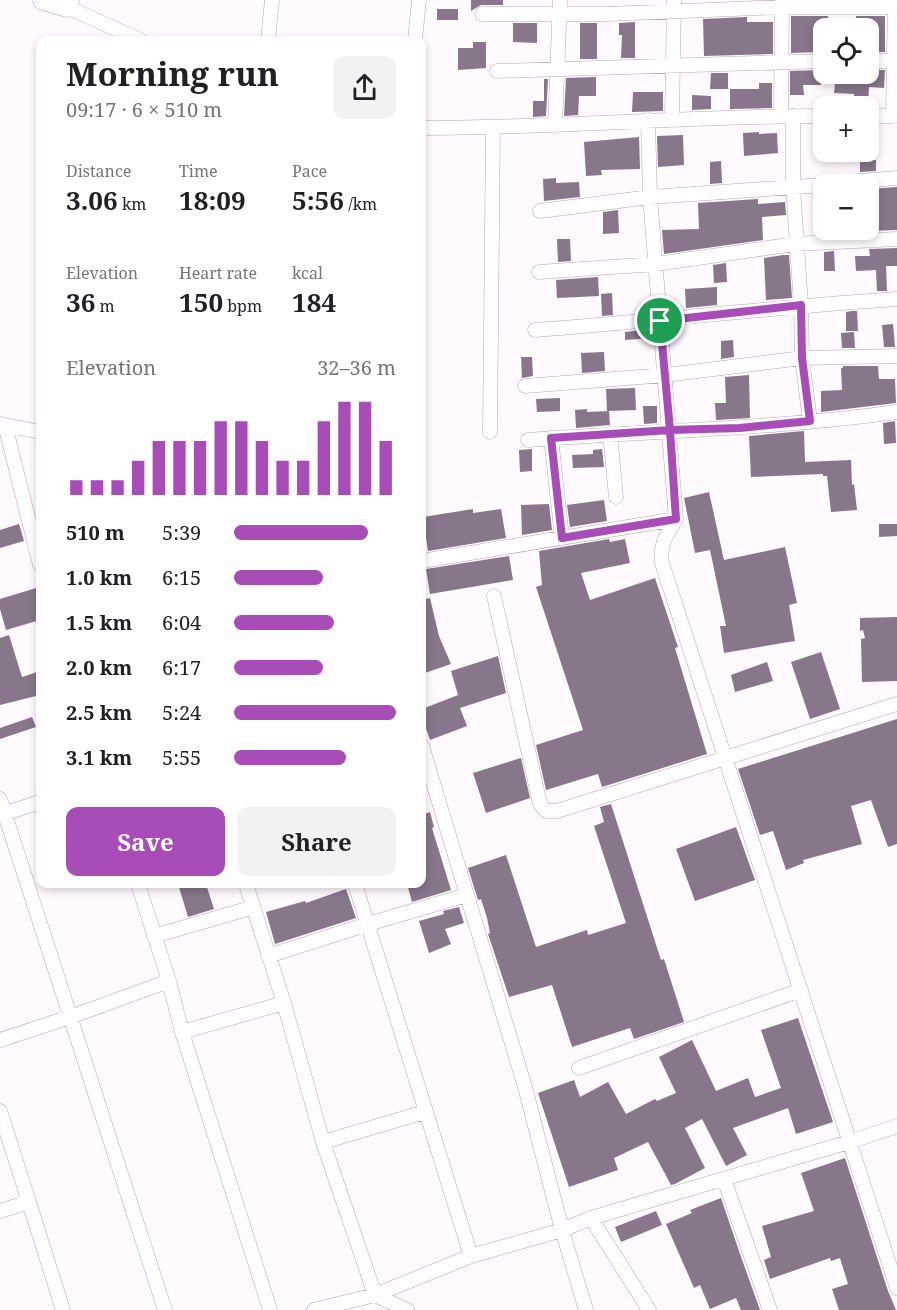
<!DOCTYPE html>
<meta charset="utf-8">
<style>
:root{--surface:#fff;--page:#f2f2f2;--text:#202124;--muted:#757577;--accent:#a84db8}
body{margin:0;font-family:"Noto Serif",serif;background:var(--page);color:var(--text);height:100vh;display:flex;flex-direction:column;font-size:22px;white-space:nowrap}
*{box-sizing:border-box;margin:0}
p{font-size:20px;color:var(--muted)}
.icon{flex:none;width:33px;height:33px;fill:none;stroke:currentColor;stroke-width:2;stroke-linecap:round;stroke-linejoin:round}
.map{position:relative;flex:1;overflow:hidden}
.sheet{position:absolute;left:36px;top:36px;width:390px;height:852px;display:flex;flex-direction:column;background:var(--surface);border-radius:12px;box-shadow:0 3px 9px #0003}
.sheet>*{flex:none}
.controls{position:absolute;left:813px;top:18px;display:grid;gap:12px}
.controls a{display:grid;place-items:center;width:66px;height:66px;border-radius:12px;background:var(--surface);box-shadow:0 3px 9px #0003;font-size:30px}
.pin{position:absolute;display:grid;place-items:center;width:51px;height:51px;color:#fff;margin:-26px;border:3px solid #fff;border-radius:50%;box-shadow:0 2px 6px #0007}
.round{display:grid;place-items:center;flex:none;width:63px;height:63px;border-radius:12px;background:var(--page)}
.summary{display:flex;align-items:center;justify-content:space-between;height:102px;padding:0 30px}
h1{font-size:33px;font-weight:700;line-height:45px}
.stats{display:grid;grid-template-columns:repeat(3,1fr);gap:9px;height:102px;padding:6px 30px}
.stats div{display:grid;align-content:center}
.stats b{font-size:26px;font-weight:700}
.stats small{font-size:16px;font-weight:400}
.stats p{font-size:16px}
.chart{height:168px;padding:12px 30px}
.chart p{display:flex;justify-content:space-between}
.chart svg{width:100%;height:108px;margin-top:6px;stroke:var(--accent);stroke-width:6}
.button{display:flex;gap:12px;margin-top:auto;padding:12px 30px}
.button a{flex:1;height:69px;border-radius:12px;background:var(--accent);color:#fff;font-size:24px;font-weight:700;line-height:69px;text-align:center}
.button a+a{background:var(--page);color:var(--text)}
ul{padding:0 30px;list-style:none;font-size:20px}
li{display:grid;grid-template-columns:96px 72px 1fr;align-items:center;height:45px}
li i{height:15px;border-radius:8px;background:var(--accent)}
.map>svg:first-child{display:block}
.building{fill:#88768b}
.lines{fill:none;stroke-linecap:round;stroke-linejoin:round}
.street-casing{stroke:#b7a4bb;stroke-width:15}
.secondary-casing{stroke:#b7a4bb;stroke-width:21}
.street{stroke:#fff;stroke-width:14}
.secondary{stroke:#fff;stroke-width:20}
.route-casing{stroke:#fff;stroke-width:12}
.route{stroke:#a84db8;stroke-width:8}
</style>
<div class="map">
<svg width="897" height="1310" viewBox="0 0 897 1310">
<rect width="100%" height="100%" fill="#fefafe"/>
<!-- building -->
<path class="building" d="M471,0h32v5h-22l-10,6z
M437,9h21v11h-21z
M791,16h37v12h-4v4h-3l-1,20 -29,1z
M856,16h29v36h-17v-24h-12z
M747,17v5h26v32l-69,2 -1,-37z
M635,22v36h-14l1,-23h-3v-12z
M513,23h24v20l-24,-1z
M580,23h17v36h-17z
M473,42h13v26l-28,2v-22h15z
M821,70v15h-18l1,10h-14v-24z
M868,70h17l-1,18 -15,-1 -1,19h-14v-12l-20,-1 1,-10 21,1 1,-10h11z
M711,73h17v16h-18z
M596,77v19h-17l-1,19 -14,1 2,-38z
M544,79h4l-2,37 -13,1v-16h11z
M759,83h13v25l-42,1v-20h29z
M633,92h30v19l-31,1z
M692,95l19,1v13l-19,1z
M759,132v2l18,-1 1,20 -34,3 -1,-23z
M683,135l1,30 -26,2 -1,-31z
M639,137l1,32 -39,1 1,5 -16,1 -2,-34z
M860,152h10v8h6v11l-16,1z
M721,161l1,22 -12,1v-22z
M556,178v5l23,-1 1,15 -36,4 -1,-22z
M897,187v43l-29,1v-42z
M758,199v5l27,-2 1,13 -24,2 1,23 -99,14 -2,-24 37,-1 -1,-26z
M618,210l1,23 -16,1v-22z
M557,239h13l1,22 -13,1z
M897,248v18h-11l1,25h-10l-1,-21 -20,1 -1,-15h15l-1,-7z
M834,251l1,20h-11v-19z
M783,255h6l3,43 -26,2 -2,-42z
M726,263l1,19 -13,1 -1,-18z
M598,277l1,19 -42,2 -1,-18z
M717,287v18l-31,3 -1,-19z
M612,293l1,22 -11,1 -1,-22z
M852,311h5l1,20h-12v-19z
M893,324l2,23h-11l-2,-22z
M651,329v9l-26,2v-8z
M854,332l1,16h-13l-1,-15z
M733,340l1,17 -13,2v-18z
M604,352l1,19 -23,2 -1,-20z
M521,357h11l1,19 -11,2z
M843,366h35l1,13h16l1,24 -75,9v-21l21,-1 -1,-22h2z
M749,375l1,43 -34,2 -1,-17h11l-1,-26z
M635,388l1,22 -29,1 -1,-22z
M560,398v13l-23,1 -1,-13z
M643,406h14v17l-13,1z
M587,409v3l22,-1 1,14 -34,3 -1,-18z
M895,421l1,22 -12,1 -1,-21z
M804,431l1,31 46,-2 1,25 2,-1 3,26 -26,2 -4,-36h-4v-2l-72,3 -2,-41z
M532,449v22l-12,1 -1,-22z
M602,449l2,18 -31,1 -1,-13 21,-1v-4z
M709,492l15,68 61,-13 12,56 -8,2 6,36 -71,12 -4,-27h6l-16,-76 -15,3 -11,-55z
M604,500l3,21 -37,6 -3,-22z
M549,504l3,26 -30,5 -1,-30z
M473,509v4l28,-4 5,29 -78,13 -5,-34z
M19,524l5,17 -24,7v-18z
M879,524h18v12l-18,1z
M609,539l1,3 15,-3 5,24 -49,10 9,27 65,-22 23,69 -3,1 32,106 -105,33 -4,-13 -52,16 -10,-45 47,-15 -47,-143 6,-2 -3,-34z
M509,556l4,24 -83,14 -4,-25z
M36,588l4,16v16l-34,10 -6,-21v-10z
M430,598l9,38 12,28 -29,10v-74z
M897,617v64l-35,1 -1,-43 4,-1 -2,-8 -3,1v-13z
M9,635l13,42 18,-6v24l-40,10v-67z
M821,652l19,57 -30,10 -19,-57z
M498,656l8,37 -46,15 7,18 -37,14 -8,-23v-8l36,-14 -7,-24z
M767,662l6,19 -38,11 -4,-17z
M32,717l4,10 -36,12v-11z
M897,719v125l-9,3 -17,-47 -20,6 11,38 -59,16 1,3 -18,7 -13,-39 -13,4 -22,-66z
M521,758l9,40 -44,15 -13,-40z
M611,804l50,156 3,-1 20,63 -50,17 -4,-11 -58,19 -20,-62 -43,12 -21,-63 2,-1 -3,-15 -6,-19 -3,1 -10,-32 38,-13 30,92 51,-17 1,5 38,-12 -32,-97 10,-4 -4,-15z
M430,812l4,15 -2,1 19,62 -39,12 -5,-18h15v-69z
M736,827l19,53 -60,21 -19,-52z
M178,884h28l8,25 -26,8z
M346,889l10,29 -81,26 -9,-32 39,-11 1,2z
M459,907l5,16 -19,6 6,15 -22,9 -10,-32 25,-7 -1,-3z
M798,1018l35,104 -37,12 -8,-26 -55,20 14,27 -21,11 -24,-47 -17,9 20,40 -30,16 -4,1 -23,-43 -34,16 4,12 -49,17 -31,-94 36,-13 6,17 28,-15 18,32 29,-15 2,2 19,-8 -17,-36 33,-17 24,51 32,-13 7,19 26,-9 -20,-58z
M845,1158l43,133 8,19h-57l-7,-21 16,-5 -8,-26 -9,3 -1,-3 -60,21 -6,-19 7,-3 -9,-31 52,-15 -13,-38z
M721,1198l19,56 20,56h-19l-5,-12 -26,11 -10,-24 -6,3 -28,-64 26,-11 -2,-3z
M656,1211l6,14 -41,17 -6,-15z"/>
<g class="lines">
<!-- street casing -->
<g class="street-casing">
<path id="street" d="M67,7l73,33
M482,14h125l175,-7h115
M268,40l4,-40
M415,40l4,-40
M868,61h26
M497,71l327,-10
M781,116l1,-116
M793,116v71l8,118 1,53 8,63
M868,116h25l4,-3
M893,116l2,-116
M672,119l2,-119
M648,120l2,77 26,322c-9,15 -17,26 -14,44l235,725
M555,126l5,-126
M422,128c134,0 267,-12 402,-12
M824,184l73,-6
M540,211l110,-14 174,-12
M539,272l117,-8 139,-20 102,-5
M535,330c121,-9 241,-23 362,-31
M525,386l141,-11 136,-17 95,-2
M0,424l40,8
M5,425l35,140
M490,432l3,-304
M610,434l6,63
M551,438l11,100
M528,440c123,-9 247,-11 369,-28
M422,561l254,-42
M494,596l46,208 6,7h11l340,-107
M422,746l103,341 37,143 24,80
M0,799l165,511
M0,815l40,-13
M138,884l31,97 13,51 88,278
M246,884l38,119 39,139 52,153 32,15
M355,884l116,372
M154,936l100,-29
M268,956l100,-32 99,-29
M182,1032l102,-29
M0,1040l70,-23 99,-36
M579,1068l222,-78
M0,1111l29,91
M323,1142l102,-30
M724,1179l46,131
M0,1211l29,-9 34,108
M591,1218l58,92
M314,1310l61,-15 96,-39 91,-26 29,-12 258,-76 48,-16"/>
</g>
<!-- secondary casing -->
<g class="secondary-casing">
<path id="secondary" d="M43,0l24,7 2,-7"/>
</g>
<!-- street -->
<use href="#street" class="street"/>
<!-- secondary -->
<use href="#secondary" class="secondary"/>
</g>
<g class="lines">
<!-- route casing -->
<g class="route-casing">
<path id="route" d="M660,321l10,109 -119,8 11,100 114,-19 -6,-89 70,-2 70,-7 -8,-63 -1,-53 -141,16"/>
</g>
<!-- route -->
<use href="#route" class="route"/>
</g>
</svg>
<div class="controls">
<a><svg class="icon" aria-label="locate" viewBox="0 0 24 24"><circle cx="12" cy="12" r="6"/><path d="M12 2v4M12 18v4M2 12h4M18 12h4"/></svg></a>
<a>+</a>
<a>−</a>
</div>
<div class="pin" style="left:660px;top:321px;background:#1e9e55"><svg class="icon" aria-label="arrive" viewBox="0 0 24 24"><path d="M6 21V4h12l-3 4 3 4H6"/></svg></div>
<section class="sheet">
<div class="summary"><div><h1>Morning run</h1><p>09:17 · 6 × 510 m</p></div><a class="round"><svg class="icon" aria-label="share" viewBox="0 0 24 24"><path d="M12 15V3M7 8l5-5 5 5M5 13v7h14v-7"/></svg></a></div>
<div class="stats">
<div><p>Distance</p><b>3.06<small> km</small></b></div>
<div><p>Time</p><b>18:09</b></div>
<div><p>Pace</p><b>5:56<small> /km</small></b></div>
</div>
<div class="stats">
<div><p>Elevation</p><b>36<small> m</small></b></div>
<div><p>Heart rate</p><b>150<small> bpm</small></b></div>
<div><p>kcal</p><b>184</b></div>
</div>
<div class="chart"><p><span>Elevation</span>32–36 m</p>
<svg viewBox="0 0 160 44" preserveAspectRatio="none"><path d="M5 44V38M15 44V38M25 44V38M35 44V30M45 44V22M55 44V22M65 44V22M75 44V14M85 44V14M95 44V22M105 44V30M115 44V30M125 44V14M135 44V6M145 44V6M155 44V22"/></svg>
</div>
<ul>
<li><b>510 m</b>5:39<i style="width:83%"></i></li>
<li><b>1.0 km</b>6:15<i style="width:55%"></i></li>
<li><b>1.5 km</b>6:04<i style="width:62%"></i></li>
<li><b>2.0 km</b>6:17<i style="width:55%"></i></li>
<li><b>2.5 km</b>5:24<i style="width:100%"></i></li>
<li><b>3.1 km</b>5:55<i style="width:69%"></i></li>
</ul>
<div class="button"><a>Save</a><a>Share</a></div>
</section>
</div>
